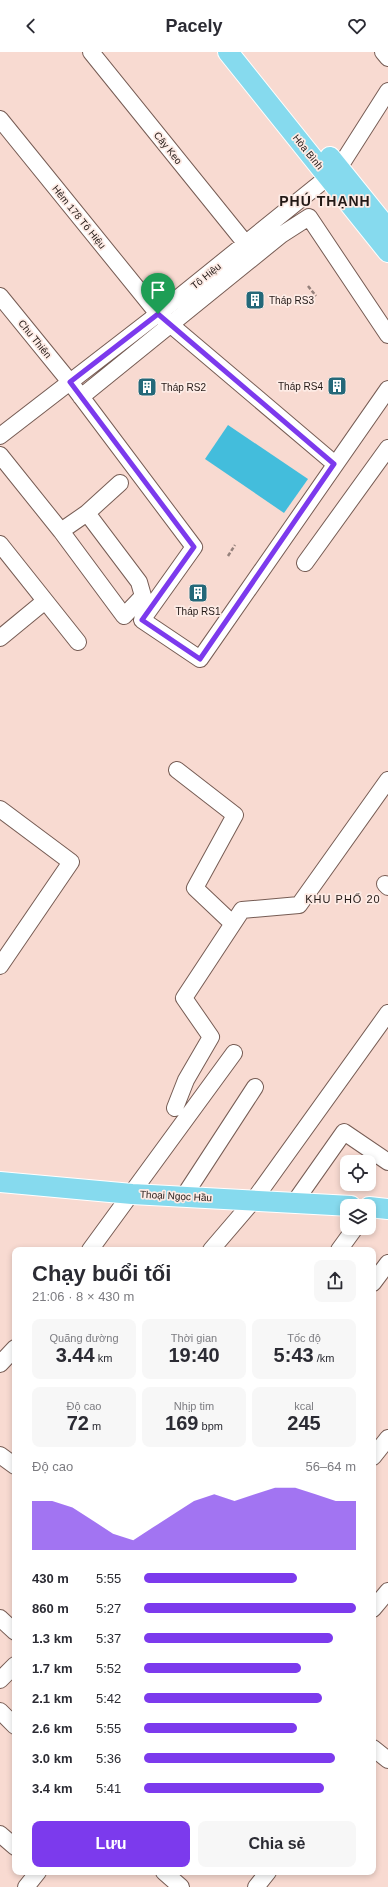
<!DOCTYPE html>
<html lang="vi">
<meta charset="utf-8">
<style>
:root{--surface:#fff;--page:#f7f7f7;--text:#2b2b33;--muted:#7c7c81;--accent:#7c3aed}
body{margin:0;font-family:Helvetica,sans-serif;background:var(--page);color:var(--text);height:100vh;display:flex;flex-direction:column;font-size:15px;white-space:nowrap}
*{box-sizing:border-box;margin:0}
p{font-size:13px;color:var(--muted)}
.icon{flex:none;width:22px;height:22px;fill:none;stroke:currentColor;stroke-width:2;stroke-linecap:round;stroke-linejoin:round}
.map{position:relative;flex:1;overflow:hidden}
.sheet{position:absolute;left:12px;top:1195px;width:364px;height:628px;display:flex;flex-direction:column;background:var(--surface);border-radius:8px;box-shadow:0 2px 6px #0003}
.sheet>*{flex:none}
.controls{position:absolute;left:340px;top:1103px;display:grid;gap:8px}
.controls a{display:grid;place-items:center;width:36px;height:36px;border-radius:8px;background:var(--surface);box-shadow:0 2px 6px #0003;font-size:20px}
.pin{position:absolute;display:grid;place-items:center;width:34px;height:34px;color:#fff;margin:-41px -17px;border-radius:50% 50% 50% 0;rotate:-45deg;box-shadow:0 0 4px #0007}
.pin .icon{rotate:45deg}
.round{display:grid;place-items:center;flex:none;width:42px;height:42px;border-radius:8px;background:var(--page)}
.overview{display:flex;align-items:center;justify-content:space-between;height:68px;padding:0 20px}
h1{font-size:22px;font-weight:700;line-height:30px}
.metrics{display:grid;grid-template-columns:repeat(3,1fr);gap:6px;height:68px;padding:4px 20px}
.metrics div{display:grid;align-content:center;border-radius:8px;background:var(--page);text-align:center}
.metrics b{font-size:20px;font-weight:700}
.metrics small{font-size:11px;font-weight:400}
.metrics p{font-size:11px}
.chart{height:112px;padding:8px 20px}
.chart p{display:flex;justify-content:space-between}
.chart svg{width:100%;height:72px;margin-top:4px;fill:var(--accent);opacity:.7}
.button{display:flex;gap:8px;margin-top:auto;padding:8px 20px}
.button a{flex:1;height:46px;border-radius:8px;background:var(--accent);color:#fff;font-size:16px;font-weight:700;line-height:46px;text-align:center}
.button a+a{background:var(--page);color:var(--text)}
ul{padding:0 20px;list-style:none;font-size:13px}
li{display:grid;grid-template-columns:64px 48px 1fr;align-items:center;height:30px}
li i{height:10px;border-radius:5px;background:var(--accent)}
header{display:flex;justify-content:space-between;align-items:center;height:52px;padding:0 20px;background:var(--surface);font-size:18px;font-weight:700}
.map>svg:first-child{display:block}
.water{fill:#43bddc}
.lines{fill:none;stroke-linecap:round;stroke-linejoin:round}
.minor-casing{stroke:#765c54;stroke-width:18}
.major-casing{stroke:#fff;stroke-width:22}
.path{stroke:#95817b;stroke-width:2.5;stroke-dasharray:4 2;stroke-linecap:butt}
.minor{stroke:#fff;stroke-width:16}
.major{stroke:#86daee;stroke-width:20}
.route-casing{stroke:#fff;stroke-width:8}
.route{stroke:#7c3aed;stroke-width:5}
.labels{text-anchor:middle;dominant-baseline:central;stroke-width:3.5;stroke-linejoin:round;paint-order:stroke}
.street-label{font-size:10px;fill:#231916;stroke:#fdebe5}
.poi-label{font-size:10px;fill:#231916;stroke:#fdebe5;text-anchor:start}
.neighbourhood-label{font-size:11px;letter-spacing:1px;fill:#231916;stroke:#fdebe5}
.district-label{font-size:14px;font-weight:bold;letter-spacing:1px;fill:#231916;stroke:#fdebe5}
</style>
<header><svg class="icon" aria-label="back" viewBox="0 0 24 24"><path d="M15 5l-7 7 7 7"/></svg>Pacely<svg class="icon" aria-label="heart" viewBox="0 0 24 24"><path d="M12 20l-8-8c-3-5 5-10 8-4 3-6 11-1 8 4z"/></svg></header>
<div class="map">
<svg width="388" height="1835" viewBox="0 0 388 1835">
<rect width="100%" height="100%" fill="#f8dad1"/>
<!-- water -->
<path class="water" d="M228,373l80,54 -24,34 -79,-54z"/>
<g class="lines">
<!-- minor casing -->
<g class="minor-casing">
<path id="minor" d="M91,0l155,192
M383,0l5,6
M0,67l158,195 177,150
M0,244l70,86 124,165 -52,73 58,39 188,-270
M81,345l200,-162 28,-18 79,118
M0,384l158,-122 170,-137 11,-9 49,-77
M0,403l61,76 63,85 19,-20 -4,-14 -52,-69 -26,18
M87,461l33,-30
M0,492l78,98
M305,511l83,-115
M0,586l45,-37
M177,718l58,45 -40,73 37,35
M0,757l71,53 -71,104
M385,832l3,3
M175,1056l11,-28 25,-43 -27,-39 58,-88 57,-5 89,-125
M184,1144l71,-109
M294,1151l50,-71 44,30
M90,1198l144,-197
M211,1198l42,-49 135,-188
M339,1198l16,-22
M373,1231l15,-20
M0,1312l15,-16
M0,1403l15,11
M373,1405l15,-19
M373,1557l15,-18
M0,1566l15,14
M0,1628l15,-15
M0,1659l15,15
M373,1696l15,12
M0,1782l15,13
M164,1820l17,15
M26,1835l12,-15
M256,1835l12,-15"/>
</g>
<!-- major casing -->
<g class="major-casing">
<path id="major" d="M228,0l160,200
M330,105l58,72
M0,1130l132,12 219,12
M369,1155l19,2"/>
</g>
<!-- path -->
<path class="path" d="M308,234l8,10
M228,504l7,-11"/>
<!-- minor -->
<use href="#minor" class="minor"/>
<!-- major -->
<use href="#major" class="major"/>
</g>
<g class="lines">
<!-- route casing -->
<g class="route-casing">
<path id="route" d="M158,262l176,150 -134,195 -58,-39 52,-73 -124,-165z"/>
</g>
<!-- route -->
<use href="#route" class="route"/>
</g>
<!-- icons -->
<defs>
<g id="building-square" transform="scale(1)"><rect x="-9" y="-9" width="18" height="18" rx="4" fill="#246879" stroke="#fdebe5"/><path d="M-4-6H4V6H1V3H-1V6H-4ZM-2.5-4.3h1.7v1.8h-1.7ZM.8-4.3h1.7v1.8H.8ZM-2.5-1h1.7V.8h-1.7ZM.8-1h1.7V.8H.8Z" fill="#fff"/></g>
</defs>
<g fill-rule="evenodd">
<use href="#building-square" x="255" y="248"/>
<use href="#building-square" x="337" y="334"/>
<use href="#building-square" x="147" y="335"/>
<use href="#building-square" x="198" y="541"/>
</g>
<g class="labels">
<!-- street labels -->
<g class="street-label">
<text transform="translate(168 96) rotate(51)">Cây Keo</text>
<text transform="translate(308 100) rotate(51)">Hòa Bình</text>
<text transform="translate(79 165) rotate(51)">Hẻm 178 Tô Hiệu</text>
<text transform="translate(206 224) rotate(-39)">Tô Hiệu</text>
<text transform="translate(35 287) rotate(51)">Chu Thiên</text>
<text transform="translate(176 1144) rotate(3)">Thoại Ngọc Hầu</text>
</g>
<!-- poi labels -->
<g class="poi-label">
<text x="269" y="248">Tháp RS3</text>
<text x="323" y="334" text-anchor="end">Tháp RS4</text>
<text x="161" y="335">Tháp RS2</text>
<text x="198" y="559" text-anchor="middle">Tháp RS1</text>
</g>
<!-- neighbourhood labels -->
<g class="neighbourhood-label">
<text x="343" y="847">KHU PHỐ 20</text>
</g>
<!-- district labels -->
<g class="district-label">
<text x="325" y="149">PHÚ THẠNH</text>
</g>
</g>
</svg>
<div class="controls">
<a><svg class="icon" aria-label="locate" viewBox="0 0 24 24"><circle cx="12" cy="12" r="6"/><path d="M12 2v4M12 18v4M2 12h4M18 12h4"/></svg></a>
<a><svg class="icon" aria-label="layers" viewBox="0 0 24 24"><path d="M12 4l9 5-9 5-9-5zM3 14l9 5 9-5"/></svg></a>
</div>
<div class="pin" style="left:158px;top:262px;background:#1e9e55"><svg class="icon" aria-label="arrive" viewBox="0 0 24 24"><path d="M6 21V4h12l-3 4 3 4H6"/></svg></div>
<section class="sheet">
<div class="overview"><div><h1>Chạy buổi tối</h1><p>21:06 · 8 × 430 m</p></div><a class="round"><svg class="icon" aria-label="share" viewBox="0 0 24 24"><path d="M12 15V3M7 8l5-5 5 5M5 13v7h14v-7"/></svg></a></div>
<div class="metrics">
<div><p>Quãng đường</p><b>3.44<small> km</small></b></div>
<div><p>Thời gian</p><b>19:40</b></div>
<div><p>Tốc độ</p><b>5:43<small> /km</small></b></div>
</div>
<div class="metrics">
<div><p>Độ cao</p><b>72<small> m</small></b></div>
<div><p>Nhịp tim</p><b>169<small> bpm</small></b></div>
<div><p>kcal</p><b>245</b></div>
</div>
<div class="chart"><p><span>Độ cao</span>56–64 m</p>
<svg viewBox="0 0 160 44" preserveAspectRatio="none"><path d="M0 44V14L10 14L20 18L30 26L40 34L50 38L60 30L70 22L80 14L90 10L100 14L110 10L120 6L130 6L140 10L150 14L160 14V44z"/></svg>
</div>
<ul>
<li><b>430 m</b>5:55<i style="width:72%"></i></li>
<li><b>860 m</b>5:27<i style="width:100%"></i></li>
<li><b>1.3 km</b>5:37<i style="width:89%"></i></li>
<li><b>1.7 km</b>5:52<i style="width:74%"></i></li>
<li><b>2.1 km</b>5:42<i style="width:84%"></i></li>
<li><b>2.6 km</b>5:55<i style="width:72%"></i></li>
<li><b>3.0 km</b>5:36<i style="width:90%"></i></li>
<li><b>3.4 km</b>5:41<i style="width:85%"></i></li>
</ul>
<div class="button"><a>Lưu</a><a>Chia sẻ</a></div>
</section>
</div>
